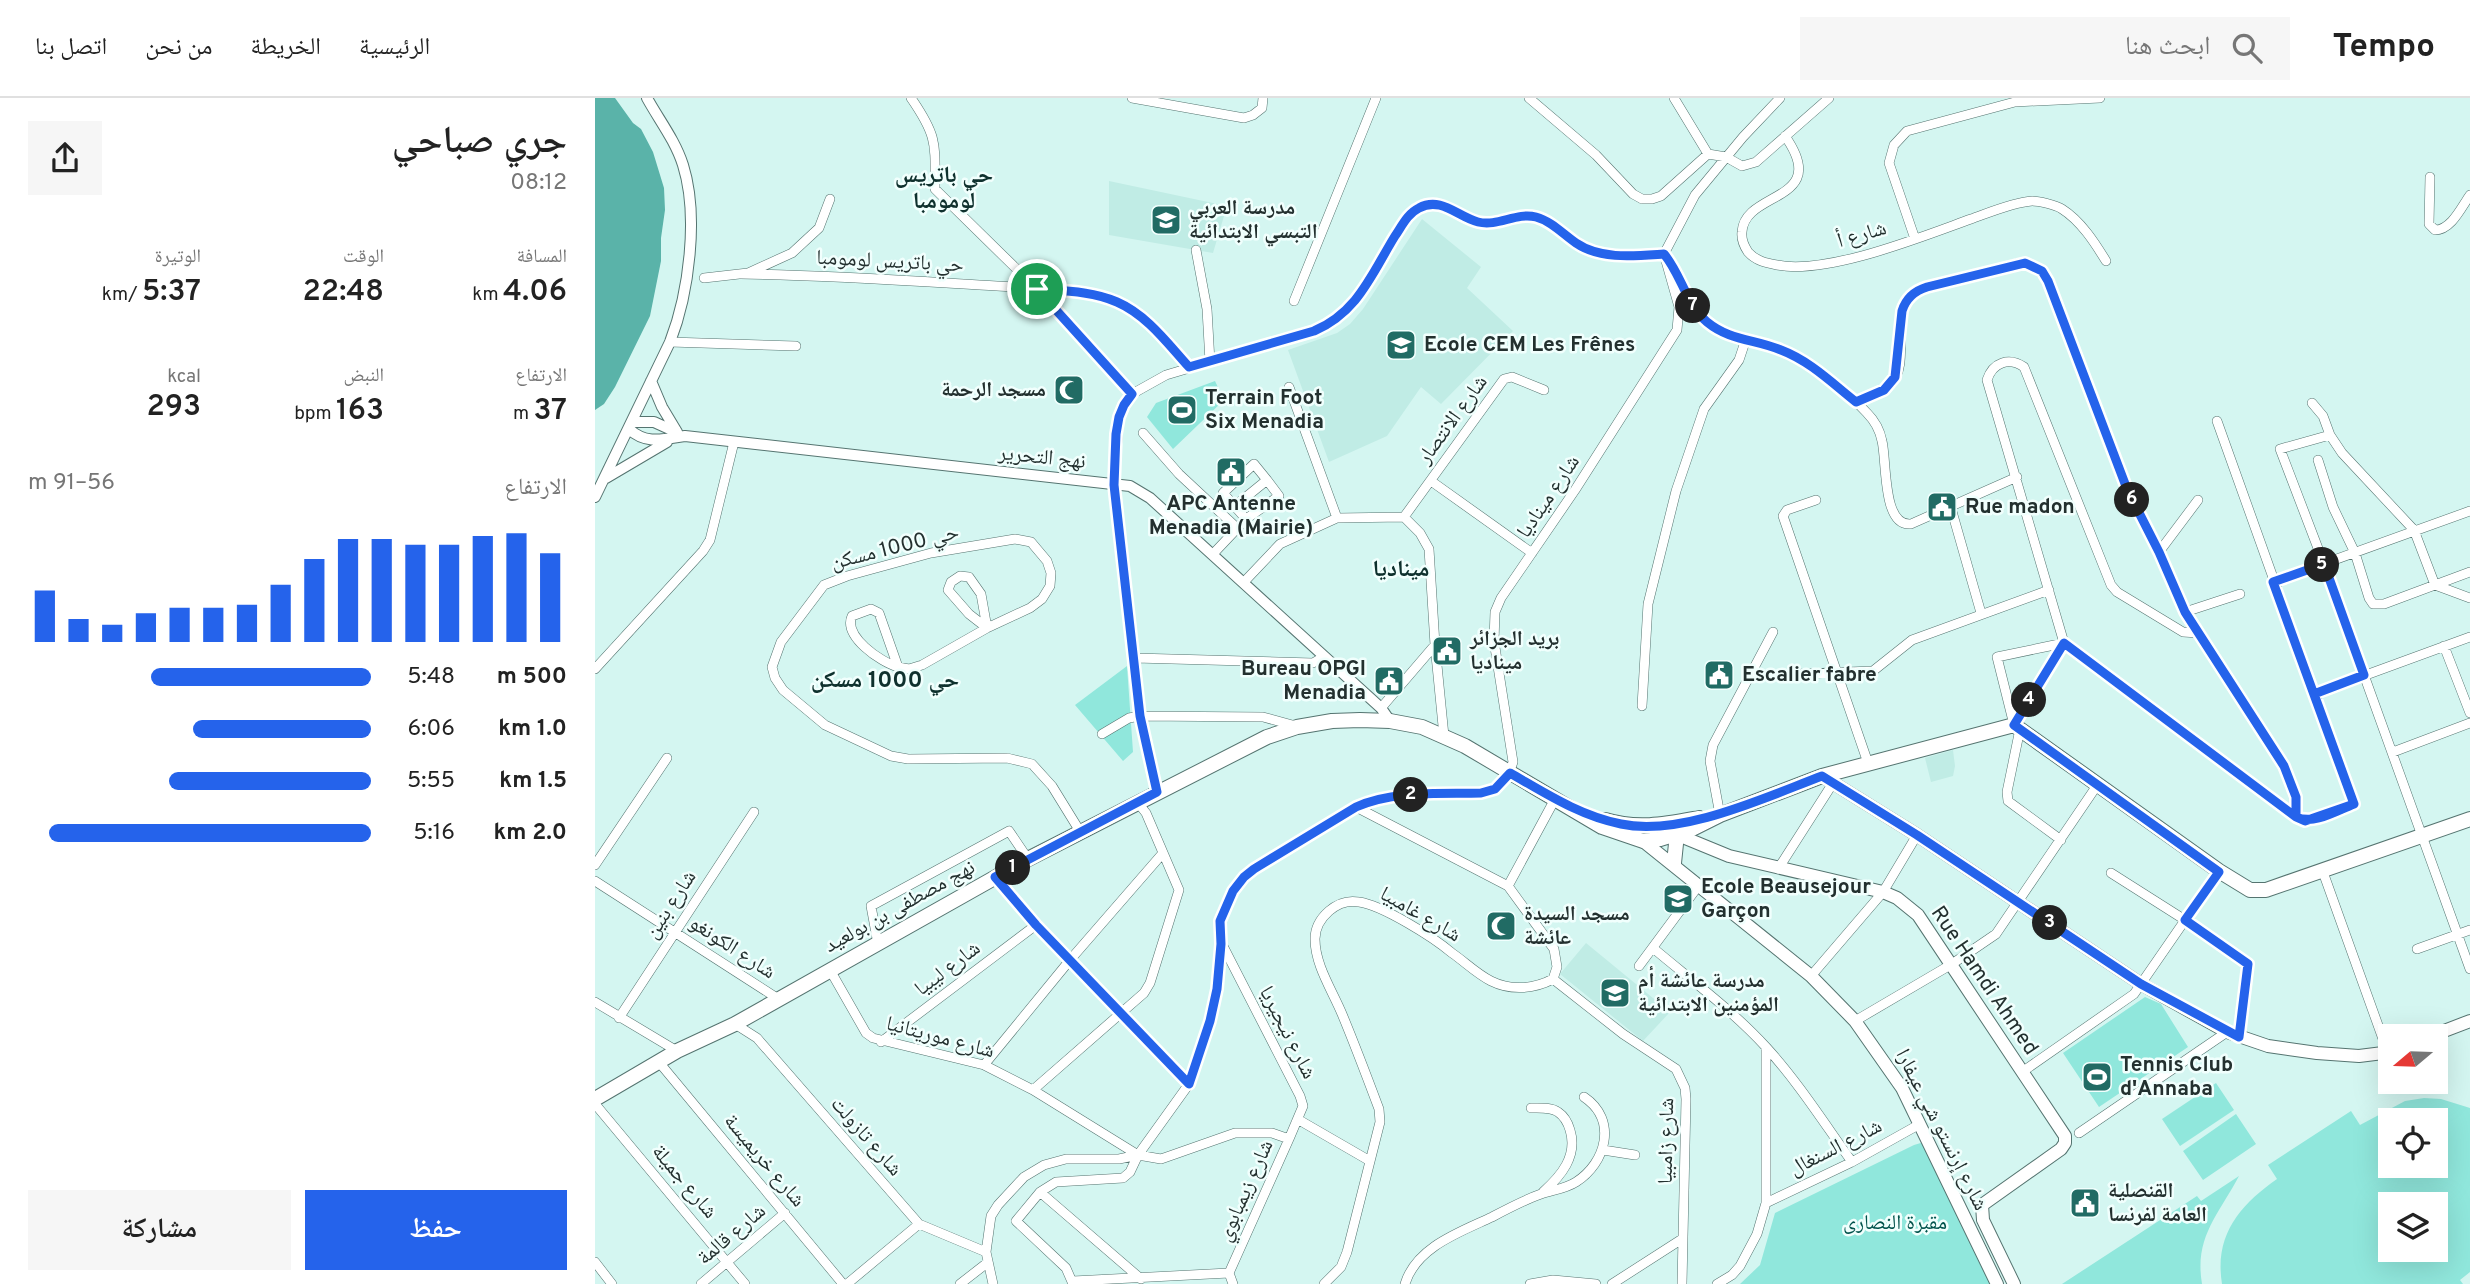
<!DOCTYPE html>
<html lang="ar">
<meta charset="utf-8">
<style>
:root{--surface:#fff;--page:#f6f6f6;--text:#222;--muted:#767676;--line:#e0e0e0;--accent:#2563eb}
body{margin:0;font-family:Overpass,"Noto Naskh Arabic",sans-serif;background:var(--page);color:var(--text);direction:rtl;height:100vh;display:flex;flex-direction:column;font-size:26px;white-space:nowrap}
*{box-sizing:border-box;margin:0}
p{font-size:23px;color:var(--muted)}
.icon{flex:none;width:38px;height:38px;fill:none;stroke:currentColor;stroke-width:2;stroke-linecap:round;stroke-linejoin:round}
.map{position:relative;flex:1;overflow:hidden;direction:ltr}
.sheet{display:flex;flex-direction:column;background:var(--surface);width:595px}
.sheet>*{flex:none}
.needle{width:46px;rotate:251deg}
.controls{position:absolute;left:1783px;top:926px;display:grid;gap:14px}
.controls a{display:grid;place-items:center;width:70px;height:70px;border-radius:0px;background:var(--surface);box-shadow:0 7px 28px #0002;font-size:35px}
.pin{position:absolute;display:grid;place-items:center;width:60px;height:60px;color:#fff;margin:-30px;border:4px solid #fff;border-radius:50%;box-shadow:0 2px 7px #0007}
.km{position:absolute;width:35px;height:35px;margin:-18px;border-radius:50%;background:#222;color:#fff;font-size:19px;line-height:35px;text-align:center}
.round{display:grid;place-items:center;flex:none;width:74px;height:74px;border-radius:0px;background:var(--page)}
.overview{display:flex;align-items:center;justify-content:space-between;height:119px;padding:0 28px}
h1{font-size:38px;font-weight:600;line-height:52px}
.metrics{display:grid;grid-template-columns:repeat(3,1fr);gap:10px;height:119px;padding:7px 28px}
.metrics div{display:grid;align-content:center}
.metrics b{font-size:30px;font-weight:600}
.metrics small{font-size:19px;font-weight:400}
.metrics p{font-size:19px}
.chart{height:196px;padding:14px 28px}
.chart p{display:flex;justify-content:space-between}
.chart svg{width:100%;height:126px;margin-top:7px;stroke:var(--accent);stroke-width:6}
.cta{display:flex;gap:14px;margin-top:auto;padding:14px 28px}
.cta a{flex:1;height:80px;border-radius:0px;background:var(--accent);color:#fff;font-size:28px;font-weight:600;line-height:80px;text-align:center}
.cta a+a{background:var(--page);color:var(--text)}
ul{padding:0 28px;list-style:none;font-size:23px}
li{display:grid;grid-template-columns:112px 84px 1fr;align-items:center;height:52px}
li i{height:18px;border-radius:9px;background:var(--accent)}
header{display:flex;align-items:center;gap:42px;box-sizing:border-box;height:98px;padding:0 35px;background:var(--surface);border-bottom:2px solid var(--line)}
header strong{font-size:33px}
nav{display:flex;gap:38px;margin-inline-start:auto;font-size:24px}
.search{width:490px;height:63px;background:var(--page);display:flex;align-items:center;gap:18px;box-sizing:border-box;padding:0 24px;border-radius:0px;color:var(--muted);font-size:26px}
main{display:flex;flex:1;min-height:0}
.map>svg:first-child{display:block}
.built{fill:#c0ece5}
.green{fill:#90e7dc;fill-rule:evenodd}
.water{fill:#5ab3a9}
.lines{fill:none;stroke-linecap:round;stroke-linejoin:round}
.minor-casing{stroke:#557470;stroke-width:10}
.tertiary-casing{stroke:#557470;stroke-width:12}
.secondary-casing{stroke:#557470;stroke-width:14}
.primary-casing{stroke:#557470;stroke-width:16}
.minor{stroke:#fff;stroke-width:9}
.tertiary{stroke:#fff;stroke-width:10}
.secondary{stroke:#fff;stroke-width:12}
.primary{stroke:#fff;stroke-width:14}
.route-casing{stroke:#fff;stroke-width:14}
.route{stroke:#2563eb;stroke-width:9}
.labels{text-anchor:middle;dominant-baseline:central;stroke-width:5;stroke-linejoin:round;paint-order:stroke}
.poi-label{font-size:21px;font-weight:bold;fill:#23302f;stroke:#f1fffd;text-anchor:start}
.street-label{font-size:21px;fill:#23302f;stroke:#f1fffd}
.park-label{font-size:21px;fill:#00534c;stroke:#f1fffd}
.neighbourhood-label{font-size:23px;font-weight:bold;fill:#0f312e;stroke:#f1fffd}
</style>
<header>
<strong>Tempo</strong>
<div class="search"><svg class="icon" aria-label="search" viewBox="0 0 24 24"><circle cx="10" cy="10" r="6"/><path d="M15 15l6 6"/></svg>ابحث هنا</div>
<nav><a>الرئيسية</a><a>الخريطة</a><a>من نحن</a><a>اتصل بنا</a></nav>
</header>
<main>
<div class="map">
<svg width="1875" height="1186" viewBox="0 0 1875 1186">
<rect width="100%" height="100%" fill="#d4f6f1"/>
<!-- built -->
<path class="built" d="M514,83l118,25 -14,47 -104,-18z
M827,121l59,48 -14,21 46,43 -72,73 -20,-17 -34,49 -58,26 -41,-112 49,-17 13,-9 13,-15z
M1358,652l2,16 -2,10 -22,6 -6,-24z
M991,845l84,69 -27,29 -83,-67z"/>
<!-- green -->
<path class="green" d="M620,283l9,19 -51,49 -26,-32 9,-14z
M532,568l6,86 -10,9 -48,-56z
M1550,899l16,7 27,43 -89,60 -36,-54z
M1621,985l18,27 -54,36 -18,-27z
M1829,1000l17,1 29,9v164l-10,8 3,4h-241c-8,-49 18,-79 55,-105l-9,-14 83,-54 9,14 45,-24zM1796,1022h45v46h-45zM1796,1106h45v46h-45z
M1641,1016l20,30 -53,36 -20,-29z
M1329,1044l68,142h-252l20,-19 15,-52 139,-68z
M1644,1078c-20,38 -45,61 -37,108h-140l135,-88 4,5z"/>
<!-- water -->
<path class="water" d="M0,0h20l18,25 8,6 12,23 11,36 1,22 -4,28v23l-11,55 -35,71 -11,17 -9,6z"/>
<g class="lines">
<!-- minor casing -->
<g class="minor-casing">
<path id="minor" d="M316,0c27,39 24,46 24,91l102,100 95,105
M537,0l112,20 9,-3 9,-7 1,-10
M934,0l67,57 37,39 9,5h10l9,-3 47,-42 18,3 16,9 14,-4 73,-64
M1079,0l34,56
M1190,38c47,67 -41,54 -43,96 -1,8 2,14 6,20 8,9 18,11 29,13 50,10 144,-28 194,-46 17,-6 43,-17 61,-18 7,0 24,4 30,8 19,12 33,34 44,52
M1835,79l-1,47 6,6c16,0 26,-22 35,-35
M1320,141l-26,-76 5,-18 13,-14 108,-29 85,-4
M601,152l11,59 3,53
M1069,156l31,-59 48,-58 37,-39
M1072,160c16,19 20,47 39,63 24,20 48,18 75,29 29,11 65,40 86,63 7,7 13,18 15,28 5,20 0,86 29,83l106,-47
M146,176c86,1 171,7 256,12 39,3 86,0 121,16 29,14 50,42 71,65
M109,180l44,-5 44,-20 27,-25 11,-29
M699,203l82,-203
M75,244l126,4
M694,289l48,131
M1261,304c11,-5 26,-9 35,-18 24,-26 -11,-81 36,-97l92,-24c14,0 23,6 29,18l79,208 32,63 26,60 99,154 12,31v20
M1717,305l11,13 7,19 12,18 72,77 21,55 35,13
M548,335l36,41 58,54
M1735,337l-50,14 44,115 146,405
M1723,362l15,47 22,46 14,45 4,6h11l86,-32
M836,383l101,72
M1221,402l-29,10 -4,6 85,247
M640,408l32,-26 -13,-16 -31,29 23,26
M1356,410l30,105
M809,419l100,-138 8,-2 32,13
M1564,454l39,-52
M618,456l33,-35 33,-23 -12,-16
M365,478l9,1 12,17 6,34 -18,-14 -21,-24 3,-8z
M649,484l36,-38 57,-26 67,-1 16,16 9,16 6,96 9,91
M1678,484l197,-71
M276,511l8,4 19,54c-18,-5 -55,-31 -46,-51z
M1590,514l55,-18
M1849,548l26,67
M540,560l178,5 10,-6
M303,569l11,2 13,-4 65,-37 43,-20 12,-9 8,-13 1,-13 -4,-12 -16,-19 -16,-3 -84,14 -84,23 -23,9 -43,57 -9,25 3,11 8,12 42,35 66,31 17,3 99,-1 25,6 20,22 29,47
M0,571l108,-118 7,-11 24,-98
M1154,578l124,-5 39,-31 137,-50
M1719,596l156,-57
M1047,608l6,-102 28,-113 28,-82 35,-49 6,-18
M786,610l54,-63
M1419,627l-17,-68 67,-14 232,174c18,8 40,-6 58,-13l-137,-383
M1419,627l50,-82 -77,-263c6,-18 22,-23 37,-13l87,218 6,7 66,40 15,1
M1425,631l-13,63 1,9 53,39
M507,636l27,-16 11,-2 123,1 33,9
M1798,654l77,-29
M563,694l-18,-76 -26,-231 5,-68 5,-12 8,-11 34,-19 148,-44c10,-5 20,-8 28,-16 22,-18 48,-70 64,-96 31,-35 49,3 82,5 16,0 30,-11 47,-7 15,3 28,17 40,26 26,17 60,13 89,11
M761,709l152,79
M1125,717l-10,-54 3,-16 60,-113
M0,767l72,-107
M1183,771l55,-86
M1728,774l65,181
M1516,775l74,47 63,44 -9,73
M400,779l41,48 153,159
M0,783l185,119
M283,846l-7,-38 138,-75 19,28
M628,848l77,150 3,10 -14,33
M1058,850c38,32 79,62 113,99 32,35 58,76 86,115
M1822,851l53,-19
M1044,868l60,-81
M235,872l36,63 7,5 111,27 49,25 105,65
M1216,878l72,-84 34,-57
M958,881l70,55 53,35 9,19 1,11 -4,185
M0,904l82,49
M24,920l135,-206
M1260,923l97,-57 44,-30 102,-150
M140,926l22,14 162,186 67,28
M286,944l155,-117
M63,963l185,223
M389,967l86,-105 93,-107
M1427,974l112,-78 85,-123
M438,992l111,-97 6,-10 29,-93 -33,-77 -8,-10
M0,1006l150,180
M936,1010c8,0 20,-1 27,4 6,4 10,11 12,18 8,26 -9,46 -27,62
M704,1022l71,41
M1484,1035l148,-101
M1008,1052l32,5
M445,1094l101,87
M1171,1105l86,-41 68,-38
M0,1164l17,22
M478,1183l156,-8
M106,1186l84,-71
M252,1186l72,-60
M365,1186l27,-21
M398,1186l-7,-32 5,-36 7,-11 26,-28 20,-12 22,-6h53l19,-4 23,4 74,-26h37l17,6 -60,134 4,11
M478,1186l-7,-16 -50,-47 24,-29 16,-10 67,-4 7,-6 8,-17 51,-71 21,-63 7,-33 5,-44 -2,-23 13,-30 11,-14 10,-8 102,-62c38,-17 84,-13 125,-14 17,-5 27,-14 32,-31l-19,-121 1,-29 6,-14 74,-108 102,-160 2,-23 -15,-53
M729,1186l17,-17 6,-15 33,-130 -1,-13c-12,-32 -24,-64 -37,-95 -10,-24 -27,-49 -27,-75 0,-11 6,-21 14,-28 8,-7 19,-11 30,-9 23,3 74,35 93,51 13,9 25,21 39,28 20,10 43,8 62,-2l4,-12 -3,-18 -46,-63 47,-87
M810,1186c11,-37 55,-52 87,-67 15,-8 32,-17 49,-23 12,-4 24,-5 35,-12 30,-19 42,-62 8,-85
M935,1186l23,-4 43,4
M1017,1186l70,-45
M1122,1186l15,-9 8,-9 17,-32 9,-31v-156"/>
</g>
<!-- tertiary casing -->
<g class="tertiary-casing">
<path id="tertiary" d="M56,283l11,26 15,25
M37,324h22l22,10
M34,331c17,16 35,10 56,7l445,50 20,12 231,210 9,13
M11,380l61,-36
M0,399l75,-155c19,-49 29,-126 13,-177 -8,-25 -24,-45 -36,-67"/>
</g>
<!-- secondary casing -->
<g class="secondary-casing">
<path id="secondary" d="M1227,678l95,59 224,149 86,48 41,14 49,7 42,3 32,-4
M1078,735l56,23 154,36 14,6 21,17 147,221v7l-4,6 -79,56 1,15 31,64
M1048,743l168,135 44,45 47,67 95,196
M1836,938l39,-15"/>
</g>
<!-- primary casing -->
<g class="primary-casing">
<path id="primary" d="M1010,722c33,10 61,4 94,-2
M1079,765l3,-29
M0,1001l82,-48 58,-27 293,-165 239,-122 30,-10 35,-6 28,-1 30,1 32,6 43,19 137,81 41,14 17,-2 32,-10 28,-14 102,-39 192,-51 205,146 31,19h16l204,-71"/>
</g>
<!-- minor -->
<use href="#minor" class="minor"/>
<!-- tertiary -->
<use href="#tertiary" class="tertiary"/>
<!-- secondary -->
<use href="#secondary" class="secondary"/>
<!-- primary -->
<use href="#primary" class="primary"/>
</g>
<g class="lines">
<!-- route casing -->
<g class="route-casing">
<path id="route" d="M442,191l95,105 -8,11 -5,12 -3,17 -2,51 26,231 17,76 -162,85 41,48 153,159 21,-63 7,-32 4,-45 -1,-23 13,-30 11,-14 10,-8 102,-62c38,-17 84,-13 125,-14l14,-4 15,-16c35,20 70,43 111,51 60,13 145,-27 201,-48l95,59 224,149 98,53 9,-73 -63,-44 34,-48 -205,-147 50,-82 232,174 9,4 49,-17 -40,-110 50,-19 -40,-111 -51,18c27,74 54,149 81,222 -18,7 -40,21 -58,13v-20l-12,-31 -99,-154 -26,-60 -32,-63 -79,-208 -6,-10 -17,-8 -98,24c-13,4 -21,11 -25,24l-7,66 -11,13 -28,12c-24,-19 -46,-41 -75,-52 -26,-11 -51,-9 -74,-28 -21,-18 -26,-48 -43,-68 -29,2 -63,6 -88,-11 -13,-9 -25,-22 -40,-26 -20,-5 -38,10 -58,5 -20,-5 -37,-26 -59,-14 -12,6 -17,18 -24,28 -24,39 -37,76 -81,95l-125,36c-21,-23 -42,-52 -72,-65 -25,-11 -53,-11 -80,-13"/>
</g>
<!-- route -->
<use href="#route" class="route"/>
</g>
<!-- icons -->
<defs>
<g id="school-square" transform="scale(1.575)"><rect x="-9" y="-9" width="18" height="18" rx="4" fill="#216b64" stroke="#f1fffd"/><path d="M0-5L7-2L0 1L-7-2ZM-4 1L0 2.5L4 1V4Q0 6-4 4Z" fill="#fff"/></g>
<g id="mosque-square" transform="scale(1.575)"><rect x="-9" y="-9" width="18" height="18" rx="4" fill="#216b64" stroke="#f1fffd"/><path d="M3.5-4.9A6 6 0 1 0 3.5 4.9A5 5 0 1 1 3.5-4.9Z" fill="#fff"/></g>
<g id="stadium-square" transform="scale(1.575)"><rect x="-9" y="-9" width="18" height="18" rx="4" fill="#216b64" stroke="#f1fffd"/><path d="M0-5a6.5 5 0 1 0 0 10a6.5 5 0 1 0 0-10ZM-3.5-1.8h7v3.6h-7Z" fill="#fff"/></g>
<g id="civic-square" transform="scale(1.575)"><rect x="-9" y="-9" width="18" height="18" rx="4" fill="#216b64" stroke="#f1fffd"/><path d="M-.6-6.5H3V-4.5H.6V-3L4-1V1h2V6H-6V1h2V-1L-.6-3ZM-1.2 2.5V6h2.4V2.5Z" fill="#fff"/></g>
</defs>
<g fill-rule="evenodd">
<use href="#school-square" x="571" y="122"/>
<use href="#school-square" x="806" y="247"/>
<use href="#mosque-square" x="474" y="292"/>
<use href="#stadium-square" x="587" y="312"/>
<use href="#civic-square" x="636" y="374"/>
<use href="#civic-square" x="1347" y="409"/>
<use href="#civic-square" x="852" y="553"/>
<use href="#civic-square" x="1124" y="577"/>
<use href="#civic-square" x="794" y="583"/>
<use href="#school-square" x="1083" y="801"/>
<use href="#mosque-square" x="906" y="828"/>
<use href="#school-square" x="1020" y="895"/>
<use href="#stadium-square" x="1502" y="979"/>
<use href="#civic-square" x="1490" y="1105"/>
</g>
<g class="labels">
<!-- poi labels -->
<g class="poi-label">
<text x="594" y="110">مدرسة العربي<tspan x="594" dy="24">التبسي الابتدائية</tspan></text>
<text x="829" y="247">Ecole CEM Les Frênes</text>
<text x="451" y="292" text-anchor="end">مسجد الرحمة</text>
<text x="610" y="300">Terrain Foot<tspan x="610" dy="24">Six Menadia</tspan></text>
<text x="636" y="406" text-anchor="middle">APC Antenne<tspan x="636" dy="24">Menadia (Mairie)</tspan></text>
<text x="1370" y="409">Rue madon</text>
<text x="875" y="541">بريد الجزائر<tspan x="875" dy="24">ميناديا</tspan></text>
<text x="771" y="571" text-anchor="end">Bureau OPGI<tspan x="771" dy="24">Menadia</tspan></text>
<text x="1147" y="577">Escalier fabre</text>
<text x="1106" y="789">Ecole Beausejour<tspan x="1106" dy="24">Garçon</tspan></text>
<text x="929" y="816">مسجد السيدة<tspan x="929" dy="24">عائشة</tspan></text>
<text x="1043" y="883">مدرسة عائشة أم<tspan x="1043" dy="24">المؤمنين الابتدائية</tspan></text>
<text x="1525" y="967">Tennis Club<tspan x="1525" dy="24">d'Annaba</tspan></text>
<text x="1513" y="1093">القنصلية<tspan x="1513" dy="24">العامة لفرنسا</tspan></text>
</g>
<!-- street labels -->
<g class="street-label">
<text transform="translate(1267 137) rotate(-16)">شارع أ</text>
<text transform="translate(295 164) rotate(3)">حي باتريس لومومبا</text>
<text transform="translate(858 322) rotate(-54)">شارع الانتصار</text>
<text transform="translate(447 360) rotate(6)">نهج التحرير</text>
<text transform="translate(954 399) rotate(-56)">شارع ميناديا</text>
<text transform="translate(300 450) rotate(-14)">حي 1000 مسكن</text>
<text transform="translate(76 807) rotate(-57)">شارع بنين</text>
<text transform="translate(305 809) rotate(-29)">نهج مصطفى بن بولعيد</text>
<text transform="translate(825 817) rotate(30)">شارع غامبيا</text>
<text transform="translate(137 850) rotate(33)">شارع الكونغو</text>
<text transform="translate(353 871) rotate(-37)">شارع ليبيا</text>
<text transform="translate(1389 883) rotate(56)">Rue Hamdi Ahmed</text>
<text transform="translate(692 935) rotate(63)">شارع نيجيريا</text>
<text transform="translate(345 940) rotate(15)">شارع موريتانيا</text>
<text transform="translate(1346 1032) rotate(63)">شارع إرنستو شي عيفارا</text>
<text transform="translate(271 1039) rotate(49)">شارع تازولت</text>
<text transform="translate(1072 1043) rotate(-89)">شارع زامبيا</text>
<text transform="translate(1241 1050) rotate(-27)">شارع السنغال</text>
<text transform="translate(169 1063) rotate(50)">شارع خريميسة</text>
<text transform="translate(89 1084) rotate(50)">شارع جميلة</text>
<text transform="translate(651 1093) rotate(-66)">شارع زيمبابوي</text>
<text transform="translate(137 1137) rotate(-40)">شارع قالمة</text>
</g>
<!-- park labels -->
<g class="park-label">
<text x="1300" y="1125">مقبرة النصارى</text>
</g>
<!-- neighbourhood labels -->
<g class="neighbourhood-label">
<text x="349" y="78">حي باتريس<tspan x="349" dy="26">لومومبا</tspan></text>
<text x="806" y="472">ميناديا</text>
<text x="290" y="583">حي 1000 مسكن</text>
</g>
</g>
</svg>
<div class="controls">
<a><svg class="needle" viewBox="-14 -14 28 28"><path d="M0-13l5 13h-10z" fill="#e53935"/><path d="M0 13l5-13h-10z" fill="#767676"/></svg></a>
<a><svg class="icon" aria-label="locate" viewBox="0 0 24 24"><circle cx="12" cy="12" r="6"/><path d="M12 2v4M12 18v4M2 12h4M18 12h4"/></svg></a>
<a><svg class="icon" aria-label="layers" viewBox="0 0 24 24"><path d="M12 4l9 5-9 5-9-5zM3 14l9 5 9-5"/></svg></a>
</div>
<div class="pin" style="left:442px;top:191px;background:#1e9e55"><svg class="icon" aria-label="arrive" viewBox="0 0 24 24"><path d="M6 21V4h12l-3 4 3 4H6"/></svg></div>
<b class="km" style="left:418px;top:770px">1</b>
<b class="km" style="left:816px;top:697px">2</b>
<b class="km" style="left:1455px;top:825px">3</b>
<b class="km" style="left:1434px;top:602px">4</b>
<b class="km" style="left:1727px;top:467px">5</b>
<b class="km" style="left:1537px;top:402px">6</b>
<b class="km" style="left:1098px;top:208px">7</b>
</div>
<section class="sheet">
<div class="overview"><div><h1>جري صباحي</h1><p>08:12</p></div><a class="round"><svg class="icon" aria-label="share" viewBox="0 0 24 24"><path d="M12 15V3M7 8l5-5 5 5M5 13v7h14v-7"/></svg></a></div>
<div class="metrics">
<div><p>المسافة</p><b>4.06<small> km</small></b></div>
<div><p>الوقت</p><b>22:48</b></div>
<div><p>الوتيرة</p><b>5:37<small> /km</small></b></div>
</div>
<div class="metrics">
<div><p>الارتفاع</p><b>37<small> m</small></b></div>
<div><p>النبض</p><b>163<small> bpm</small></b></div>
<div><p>kcal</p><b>293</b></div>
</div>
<div class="chart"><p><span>الارتفاع</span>56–91 m</p>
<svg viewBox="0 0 160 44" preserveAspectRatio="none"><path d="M5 44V26M15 44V36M25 44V38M35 44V34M45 44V32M55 44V32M65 44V31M75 44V24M85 44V15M95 44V8M105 44V8M115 44V10M125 44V10M135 44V7M145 44V6M155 44V13"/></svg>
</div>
<ul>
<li><b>500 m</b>5:48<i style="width:64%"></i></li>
<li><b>1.0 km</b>6:06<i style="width:52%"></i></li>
<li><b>1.5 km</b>5:55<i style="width:59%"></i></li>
<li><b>2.0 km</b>5:16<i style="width:94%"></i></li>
</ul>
<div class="cta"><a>حفظ</a><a>مشاركة</a></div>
</section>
</main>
